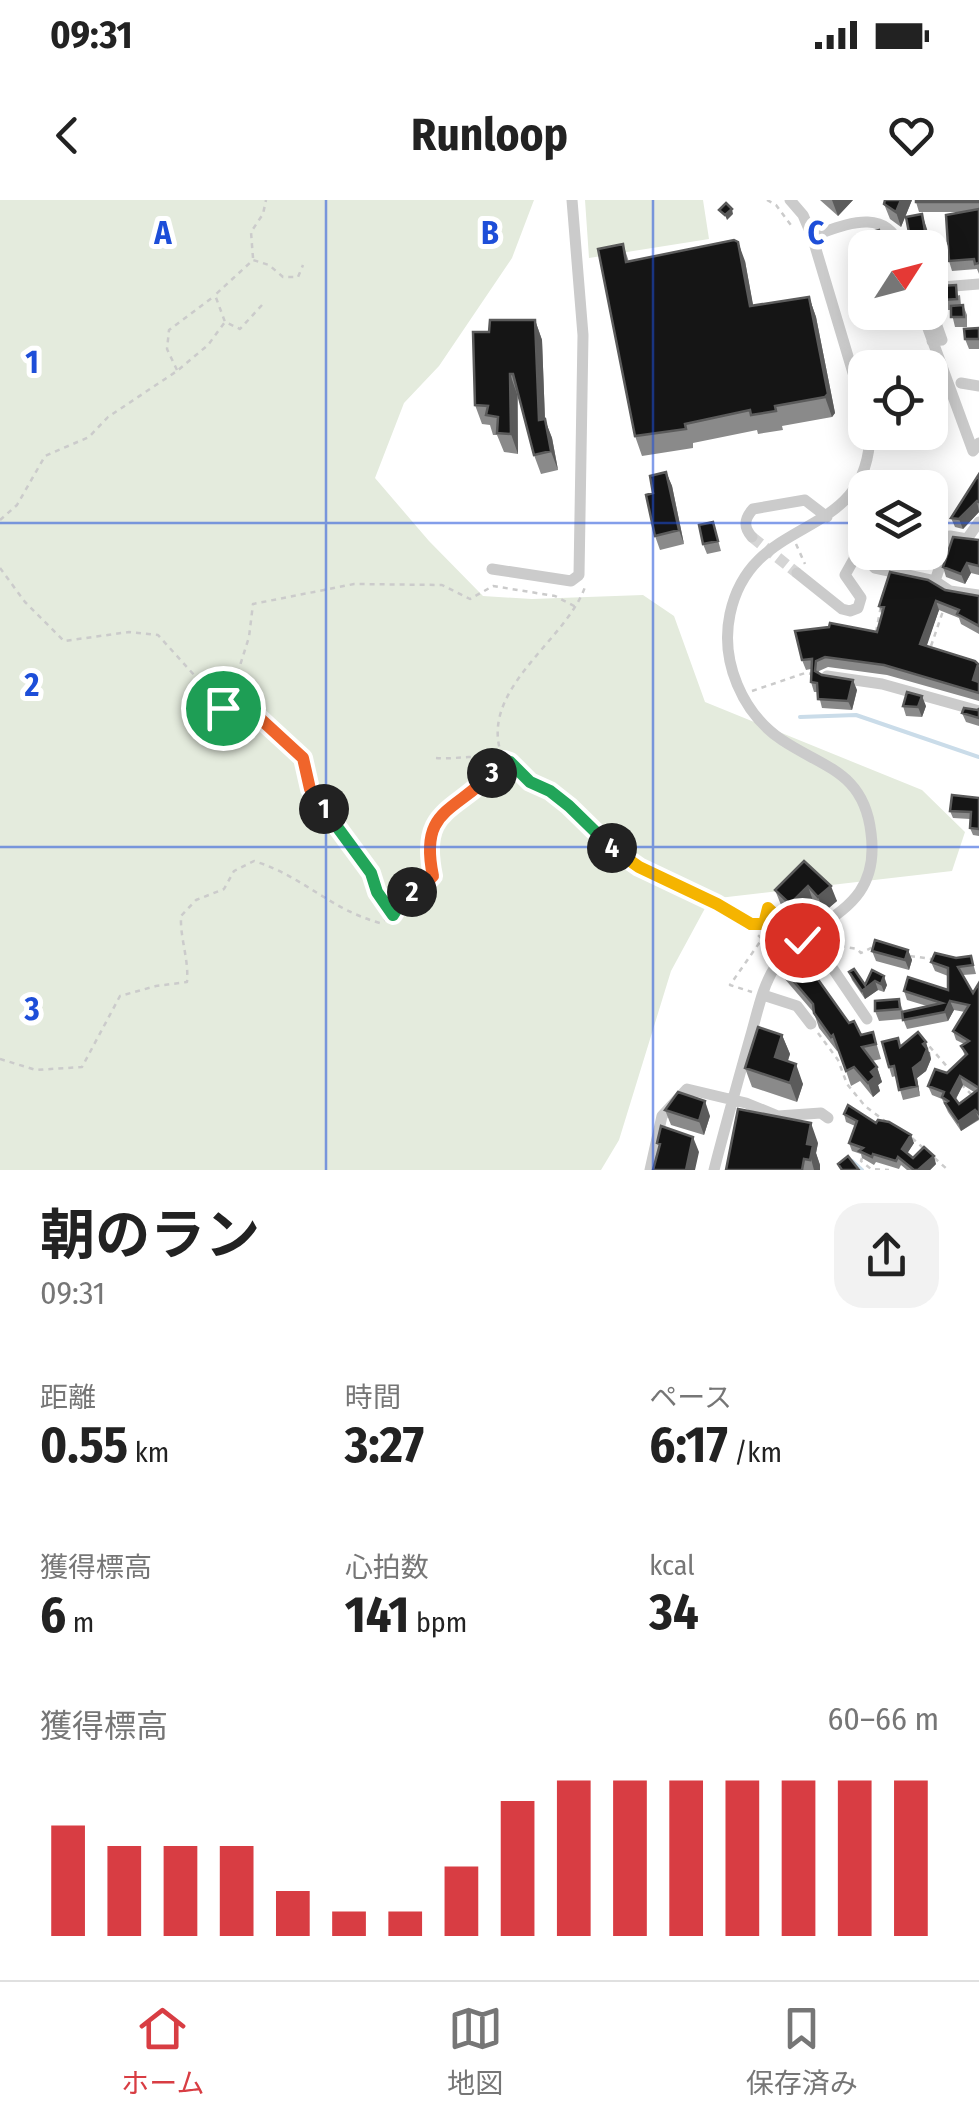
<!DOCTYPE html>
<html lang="ja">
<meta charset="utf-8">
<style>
:root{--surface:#fff;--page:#f2f2f2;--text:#222;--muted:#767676;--line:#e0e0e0;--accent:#d83d43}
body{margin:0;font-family:"Fira Sans Condensed","Noto Sans JP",sans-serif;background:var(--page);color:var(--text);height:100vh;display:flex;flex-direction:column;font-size:38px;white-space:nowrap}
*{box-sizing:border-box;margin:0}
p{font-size:32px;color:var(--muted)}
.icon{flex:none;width:55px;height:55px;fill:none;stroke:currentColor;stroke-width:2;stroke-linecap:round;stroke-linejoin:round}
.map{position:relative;height:970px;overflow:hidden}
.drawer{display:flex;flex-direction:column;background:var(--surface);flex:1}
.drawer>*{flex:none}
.needle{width:65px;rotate:54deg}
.tools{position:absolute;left:848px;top:30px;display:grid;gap:20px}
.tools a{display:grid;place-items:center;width:100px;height:100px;border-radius:20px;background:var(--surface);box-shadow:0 5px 25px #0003;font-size:50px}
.pin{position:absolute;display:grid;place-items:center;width:85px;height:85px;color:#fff;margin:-42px;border:5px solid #fff;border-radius:50%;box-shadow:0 2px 10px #0007}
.km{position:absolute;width:50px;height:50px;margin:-25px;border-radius:50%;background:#222;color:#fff;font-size:28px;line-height:50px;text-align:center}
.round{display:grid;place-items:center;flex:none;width:105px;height:105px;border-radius:30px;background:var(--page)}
.overview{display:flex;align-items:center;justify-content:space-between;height:170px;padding:0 40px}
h1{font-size:55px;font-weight:700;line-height:75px}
.metrics{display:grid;grid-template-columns:repeat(3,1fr);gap:15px;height:170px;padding:10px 40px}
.metrics div{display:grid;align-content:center}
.metrics b{font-size:50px;font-weight:700}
.metrics small{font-size:28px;font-weight:400}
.metrics p{font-size:28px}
.chart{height:280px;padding:20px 40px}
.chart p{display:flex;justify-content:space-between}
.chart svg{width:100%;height:180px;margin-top:10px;stroke:var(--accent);stroke-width:6}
.status{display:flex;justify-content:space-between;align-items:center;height:70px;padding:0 50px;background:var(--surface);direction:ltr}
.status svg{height:28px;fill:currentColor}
header{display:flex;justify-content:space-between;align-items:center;height:130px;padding:0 40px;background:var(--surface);font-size:45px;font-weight:700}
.tabs{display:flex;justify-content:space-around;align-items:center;height:140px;border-top:2px solid var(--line);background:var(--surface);font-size:28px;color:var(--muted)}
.tabs a{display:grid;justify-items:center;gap:5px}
.tabs .selected{color:var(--accent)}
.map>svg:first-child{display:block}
.green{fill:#e4ebdd}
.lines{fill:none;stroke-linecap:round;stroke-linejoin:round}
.stream{stroke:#cadce9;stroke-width:4}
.minor-tunnel{stroke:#d5d5d5;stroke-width:11;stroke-dasharray:11 5.5;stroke-linecap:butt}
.path{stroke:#cbcbcb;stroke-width:2.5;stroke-dasharray:5 5;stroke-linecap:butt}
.minor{stroke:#cbcbcb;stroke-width:11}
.wall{fill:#8a8a8a;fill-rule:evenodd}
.shaded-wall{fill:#5b5b5b}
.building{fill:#151515;stroke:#5b5b5b;stroke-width:2.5}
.split-1-casing{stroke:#fff;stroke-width:20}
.split-2-casing{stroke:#fff;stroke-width:20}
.split-3-casing{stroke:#fff;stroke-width:20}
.split-4-casing{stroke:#fff;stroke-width:20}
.split-5-casing{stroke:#fff;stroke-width:20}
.split-6-casing{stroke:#fff;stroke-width:20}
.split-1{stroke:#f0652b;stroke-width:12}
.split-2{stroke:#22a559;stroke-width:12}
.split-3{stroke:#f0652b;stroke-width:12}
.split-4{stroke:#22a559;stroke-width:12}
.split-5{stroke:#f5b400;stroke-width:12}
.split-6{stroke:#f5b400;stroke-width:12}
.grid{fill:none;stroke:#1d4ed8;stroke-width:2.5;stroke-opacity:0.55}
.grid-label{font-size:32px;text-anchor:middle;font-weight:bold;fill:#1d4ed8;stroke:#fff;stroke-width:10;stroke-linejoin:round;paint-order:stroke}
</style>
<div class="status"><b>09:31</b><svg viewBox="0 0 49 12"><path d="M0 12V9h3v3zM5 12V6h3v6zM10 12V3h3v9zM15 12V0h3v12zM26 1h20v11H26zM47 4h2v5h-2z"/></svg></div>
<header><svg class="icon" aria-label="back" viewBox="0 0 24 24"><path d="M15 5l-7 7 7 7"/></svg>Runloop<svg class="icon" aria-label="heart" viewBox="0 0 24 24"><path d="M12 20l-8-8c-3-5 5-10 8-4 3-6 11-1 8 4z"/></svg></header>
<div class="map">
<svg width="979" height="970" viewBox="0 0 979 970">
<rect width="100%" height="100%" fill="#fff"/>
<!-- green -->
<path class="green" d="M0,0h534l-22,58 -73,108 -35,37 -29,75 54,63 54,55 49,3 111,-4 31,21 31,86 217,88 43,42 -13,39 -242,28 -39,72 -52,169 -18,30h-601z
M585,0h118l6,39 -120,19z"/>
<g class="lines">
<!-- stream -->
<path class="stream" d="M800,517l56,-2 123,42
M852,961l10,9"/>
<!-- minor-tunnel -->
<path class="minor-tunnel" d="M752,337l45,36"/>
<!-- path -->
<path class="path" d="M767,0l9,5 17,23
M253,58l-2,-26 12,-18 3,-14
M262,105l-22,24 -15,-7 -10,-27 38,-35 16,5 14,12h15l5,-12
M177,170l-10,-21 2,-19 44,-33
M0,320l17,-15 28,-49 44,-19 19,-20 69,-46 31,-26 17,-23
M796,344l9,20
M0,368l25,34 39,39 65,-9 29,3 65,72 19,-5 61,55 7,32 61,84 6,19 15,22
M876,432l5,-26
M931,446l12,-35
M205,488l15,-15 17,2 12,-38 4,-33 101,-20 88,1 28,14 23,-13 62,10 21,11
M752,491l53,-18 7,1
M436,558c23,2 57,-7 76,5 6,3 10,12 16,16 11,10 27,14 39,25 17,15 31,34 50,48 45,36 103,45 145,87l-32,46 22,7
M751,724h13l4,-16 27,24
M832,749l3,-4 22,4 4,4 12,-6
M910,756l22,3
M818,833l20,27 9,24 18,22 20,15
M923,839l27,31
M0,859l36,11 46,-3 38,-71 36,-10 31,-4c2,-23 -7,-43 -6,-66l15,-16 28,-11 10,-18 20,-10c49,15 75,48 126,62l13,-8 14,-22 10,-1 16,-16c-14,-67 31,-73 71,-115 -31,-69 61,-118 81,-174
M961,884l12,12
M912,938l36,32
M862,958l-1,3 10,8 18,1"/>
<!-- minor -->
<path class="minor" d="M790,0l13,15 9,21 53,177
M812,36c31,-10 73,-31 89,12
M930,88l49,-4
M930,106l12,34 -10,1
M922,112l51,139 6,-8
M961,183l18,3
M752,337c-9,-10 -8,-18 1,-28l52,-9 22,17
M492,369l79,12 8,-6 4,-240 -11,-135
M797,373l45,36 8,2 8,-3 3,-10 -16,-23 9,-16 15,3 6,6 60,13 15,10 29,4
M935,381l15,-45 17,3 12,-17
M827,476l55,8 97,27
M810,735l57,84
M763,795l34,11 14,18
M650,970l12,-54 25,-27 59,14 32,13 43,-3 7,5
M714,970c12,-47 25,-93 38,-139 6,-21 11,-46 23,-64 34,-51 107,-51 96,-134 -7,-61 -47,-65 -89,-93 -40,-27 -62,-79 -52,-126 22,-104 139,-69 140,-182"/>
</g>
<!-- wall -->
<path class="wall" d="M820,0h33l-15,16z
M885,0h27l-11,27 -11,-8 -6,-15z
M979,0v74l-2,-5 -25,2 -3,-10 13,-49h-43l-3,-10z
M623,44l6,18 116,-1 8,45 56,-9 7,20 19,96 -3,4 -50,9 1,4 -25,4 -1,-4 -64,13v5l-51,8 -7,-20z
M960,95l1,10h2l4,10v12h-12l-4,-17h-6l-4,-10z
M535,120l7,20 3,80 7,18 6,32 -17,4 -7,-19 -16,-61v60l-14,-2 -7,-17h-4l-3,-10 -8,-1 -7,-19 14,-73z
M979,128v21h-10l-4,-10z
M930,190l14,38 -40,15 -4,-11h30z
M666,272l6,14 12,58 -24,6 -5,-14z
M979,274v38l-16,17 -8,-2 -4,-9z
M713,322l8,29 -14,3 -4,-10z
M937,332l-8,38 -42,-9 -3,-9h46z
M979,340v35l-8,-2 -6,11 -19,-7 -3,-10z
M945,390l34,6v38l-18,-10 -2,-6 -20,-8 -13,36 53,21v34l-92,-26 -59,-8 -9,4v2l38,17 -5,20 -30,-2 -4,-16h-4l-3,-10v-13l-5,1 -4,-10 75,-28 5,-18 -3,-8z
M903,506h23l-4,11 -16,-1z
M979,509v17l-13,-4 -4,-9z
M979,598v38l-6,-1 -3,-7v-9l-17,-1 -3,-7z
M804,661l33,40 -13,11 -11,-11 -18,18 -14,-14 -6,-15z
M908,750l4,10 -3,10 -33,-9 -4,-10z
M971,756l5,18 -13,1 10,18 6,-10v137l-18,11 -13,-19 -6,-13 -10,-4 -4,-9 19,-13 18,-17 -4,-10 3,-2 -8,-4 -3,-9 12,-19 -11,-2 -6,11 -41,8 -4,-10 -24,2 -4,-10 24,-12 4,12 24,-5 -20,-6 -3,-9 44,-1v-14l-13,-5 -4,-9zM963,885l11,7 -15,12 -3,-5z
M778,763l71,60 12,12 12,-3 8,27 -9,2 5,6 5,15 -4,3 2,6 -7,6 -13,-16 -9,5 -12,-36 -2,1 -18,-23 -5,-15 -30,-35z
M872,770l15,15 -3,7 -6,-2 -13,9 -13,-19 -3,-8 16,13z
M782,835l8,19 -2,7 15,23 -6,18 -45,-15 -7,-19z
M901,846l29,6 1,7 -5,12 -9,7 3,18 -17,4 -7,-24 -4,1 -3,-10z
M665,910l45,6 -6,19 -33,-10z
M844,914l32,9 38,20 -7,10 6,5 23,6 -6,6h-23l-6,-5 -2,4 -23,-7 -2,3 -12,-7 -1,-4 -9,-3 -3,-8 6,-17 -9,-4z
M818,943l-2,10 4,12v5h-94z"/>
<!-- shaded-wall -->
<path class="shaded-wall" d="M832,0h21l-15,16z
M901,0h11l-11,27 -5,-15z
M732,9l1,5 -6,6 -2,-5z
M922,14l5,15 7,37 -4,-10v-8h-2z
M738,42l7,19 12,65 -7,-20z
M809,97l7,20 19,96 -3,4 -7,-20z
M535,120l7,20 3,80 7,18 6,32 -19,-50z
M510,174l7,20 1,60 -7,-20z
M666,272l6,14 12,58 -5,-14z
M977,301l2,11 -16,17 -4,-10z
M933,322l4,10 -8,38 -4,-10 2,-8h3v-15z
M967,363l4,10 -6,11 -4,-10z
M936,401l3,9 -15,44 -4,-10z
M978,464l1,3v15l-6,-2z
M853,480l4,10 -5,20 -4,-9z
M922,496l4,10 -4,11 -4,-10z
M808,686l5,15 -18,18 -5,-15z
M831,686l6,15 -13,11 -6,-15z
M908,750l4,10 -3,10 -4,-10z
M884,776l3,9 -3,7 -3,-8z
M875,781l3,9 -13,9 -3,-8z
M950,801l4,9 -6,11 -3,-9z
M782,835l8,19 -8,23 -7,-20z
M926,842l5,17 -5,12 -9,7 3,18 -7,-28 10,-24z
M796,864l7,20 -6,18 -7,-19z
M877,867l5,15 -4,3 2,6 -7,6 -5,-14 3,-11z
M960,876l3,9 -9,17 -3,-9z
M705,901l5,15 -6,19 -5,-14z
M975,910l4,9 -18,12 -3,-9z
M811,923l7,20 -2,10 4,12v5h-6l-7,-26z
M911,935l3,8 -9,14 -3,-8z
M693,937l6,15 -4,18h-9z
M934,956l2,8 -6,6h-12z"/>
<!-- building -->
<path class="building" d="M885,0h16l-5,12 -12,-8z
M916,0h63v2h-63z
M726,3l6,6 -7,6 -6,-5z
M979,9v54l-4,1 -1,-5 -25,2 -3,-46z
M922,14l6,34h-16l-6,-31z
M879,30l4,18h-18v17l-8,-29z
M734,40l4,2 12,64 59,-9 19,97 -3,3 -50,9 1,5 -25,4 -1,-5 -65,14 1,5 -51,7 -37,-187 25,-5 3,18z
M956,85l1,14 -16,1 -1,-14z
M963,105l1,12h-13v-11z
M490,120h45l4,100 6,-1 6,32 -17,4 -21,-81h-3l1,60 -14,-1 1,-16 -12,-2 2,-9 -13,-1 -2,-73h16z
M979,128v11h-14l-1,-10z
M917,155l5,13h-38z
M930,191l6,18 -6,2z
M666,272l13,58 -24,6 -9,-41 7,-2 -3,-17z
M979,274v28l-2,-1 -18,18 -8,-1z
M713,322l5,19 -15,3 -4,-19z
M953,337l26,3v26l-12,-3 -6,11 -18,-7z
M890,352h37l-2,8z
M890,372l38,8 17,10 34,6v30l-22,-12 2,-4 -23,-9 -16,43 55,17 3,3 -5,16 6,2v11l-95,-28 -59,-8 -9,4 -1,10 7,4 31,5 -5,21 -30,-2 -1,-16 -6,-1 1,-23 -10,1 -7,-29 34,-4 1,-4 47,9 7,-25 -5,-1z
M907,492l15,4 -4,11 -15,-1z
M964,508l13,2 2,-1v9l-17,-5z
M952,595l27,3v31l-9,-1 1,-16 -21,-1z
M804,661l27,25 -13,11 -10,-11 -18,18 -15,-14z
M875,740l33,10 -3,10 -33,-9z
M797,750l52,73 5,-2 7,14 12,-3 3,12 -14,3 15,20 -6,5 4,5 -7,6 -14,-16 -8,4 -13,-36 -2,2 -17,-24 -1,-9 -35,-41z
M935,753l21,5 15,-2 2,9 -15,2 15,26 6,-10v105l-19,-12 -9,17 8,11 20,-15v25l-4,-4 -17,12 -13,-19 3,-2 -6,-4 2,-5 -16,-6 7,-17 12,4 20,-19 -6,-8 8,-5 -16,-10 16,-26 -19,-4 -5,11 -42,8 -1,-8 40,-9 -38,-12 4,-14 40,13v-22l-17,-6z
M854,769l11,16 7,-15 12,6 -3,8 -6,-3 -13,10 -13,-19z
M899,799l1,10 -25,2v-10z
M758,827l24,8 -7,22 21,7 -6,19 -45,-15z
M918,832l8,10 -3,2 4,5 -5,12 -9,7 4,18 -18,4 -5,-24 -5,1 -7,-25 16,-4 2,9z
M678,892l27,9 -6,20 -34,-11z
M848,905l28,18 2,-3 11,2 22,13 -9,14 11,9 11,-11 10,9 -16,14h-4l-16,-13 -2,4 -23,-7 -1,3 -13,-6 4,-3 -14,-5 8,-22 -13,-7z
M738,909l73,14 -4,21 6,1 -3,15 -6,-1 -2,11h-76z
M661,926l32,11 -7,33h-33l7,-26 -3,-1z
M848,956l11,14h-17l-4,-6z"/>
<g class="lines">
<!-- split-1 casing -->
<g class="split-1-casing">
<path id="split-1" d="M223,508l19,-6 61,56 7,31 14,20"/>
</g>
<!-- split-2 casing -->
<g class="split-2-casing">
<path id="split-2" d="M324,609l47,64 6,19 16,23 14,-22 5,-1"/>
</g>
<!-- split-3 casing -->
<g class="split-3-casing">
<path id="split-3" d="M412,692h5l16,-16c-14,-67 21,-63 59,-103"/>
</g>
<!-- split-4 casing -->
<g class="split-4-casing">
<path id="split-4" d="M492,573l12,-13 6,2 20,20 20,9 19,15 43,42"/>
</g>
<!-- split-5 casing -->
<g class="split-5-casing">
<path id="split-5" d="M612,648l27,19 78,37 34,20"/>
</g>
<!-- split-6 casing -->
<g class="split-6-casing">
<path id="split-6" d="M751,724h13l4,-16 34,32"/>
</g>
<!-- split-1 -->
<use href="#split-1" class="split-1"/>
<!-- split-2 -->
<use href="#split-2" class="split-2"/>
<!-- split-3 -->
<use href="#split-3" class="split-3"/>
<!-- split-4 -->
<use href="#split-4" class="split-4"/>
<!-- split-5 -->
<use href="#split-5" class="split-5"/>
<!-- split-6 -->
<use href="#split-6" class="split-6"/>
</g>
<!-- grid -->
<path class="grid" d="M326,0v970M653,0v970M0,323h865M930,323h49M0,647h979"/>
<g class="grid-label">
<text x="163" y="44">A</text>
<text x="490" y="44">B</text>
<text x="816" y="44">C</text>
<text x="32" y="173">1</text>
<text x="32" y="496">2</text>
<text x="32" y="820">3</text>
</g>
</svg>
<div class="tools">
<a><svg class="needle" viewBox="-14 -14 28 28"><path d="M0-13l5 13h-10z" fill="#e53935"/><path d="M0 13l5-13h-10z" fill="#767676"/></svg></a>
<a><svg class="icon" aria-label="locate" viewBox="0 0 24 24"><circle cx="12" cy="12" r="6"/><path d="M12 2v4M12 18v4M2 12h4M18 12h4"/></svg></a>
<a><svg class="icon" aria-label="layers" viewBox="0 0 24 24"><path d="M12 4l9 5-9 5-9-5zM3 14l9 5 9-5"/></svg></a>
</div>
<div class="pin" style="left:223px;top:508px;background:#1e9e55"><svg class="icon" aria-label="arrive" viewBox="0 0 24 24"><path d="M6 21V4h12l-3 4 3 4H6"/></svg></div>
<div class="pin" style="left:802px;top:740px;background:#d93025"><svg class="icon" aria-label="check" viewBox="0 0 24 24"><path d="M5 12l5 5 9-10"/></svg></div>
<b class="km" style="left:324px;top:609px">1</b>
<b class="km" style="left:412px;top:692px">2</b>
<b class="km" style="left:492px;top:573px">3</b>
<b class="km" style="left:612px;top:648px">4</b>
</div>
<section class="drawer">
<div class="overview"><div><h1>朝のラン</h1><p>09:31</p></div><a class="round"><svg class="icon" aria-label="share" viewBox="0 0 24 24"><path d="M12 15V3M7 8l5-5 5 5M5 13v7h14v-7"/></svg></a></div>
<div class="metrics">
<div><p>距離</p><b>0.55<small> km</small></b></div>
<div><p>時間</p><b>3:27</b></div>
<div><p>ペース</p><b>6:17<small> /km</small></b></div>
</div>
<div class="metrics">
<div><p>獲得標高</p><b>6<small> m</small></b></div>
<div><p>心拍数</p><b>141<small> bpm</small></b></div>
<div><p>kcal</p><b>34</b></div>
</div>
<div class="chart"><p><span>獲得標高</span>60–66 m</p>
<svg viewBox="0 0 160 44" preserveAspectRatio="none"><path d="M5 44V17M15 44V22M25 44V22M35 44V22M45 44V33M55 44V38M65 44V38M75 44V27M85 44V11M95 44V6M105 44V6M115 44V6M125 44V6M135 44V6M145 44V6M155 44V6"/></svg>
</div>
</section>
<nav class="tabs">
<a class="selected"><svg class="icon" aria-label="home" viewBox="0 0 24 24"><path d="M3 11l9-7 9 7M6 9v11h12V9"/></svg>ホーム</a>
<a><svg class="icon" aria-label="map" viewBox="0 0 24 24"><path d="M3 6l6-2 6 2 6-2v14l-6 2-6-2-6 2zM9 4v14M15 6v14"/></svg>地図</a>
<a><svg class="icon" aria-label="saved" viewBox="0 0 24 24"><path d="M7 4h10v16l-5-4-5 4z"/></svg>保存済み</a>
</nav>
